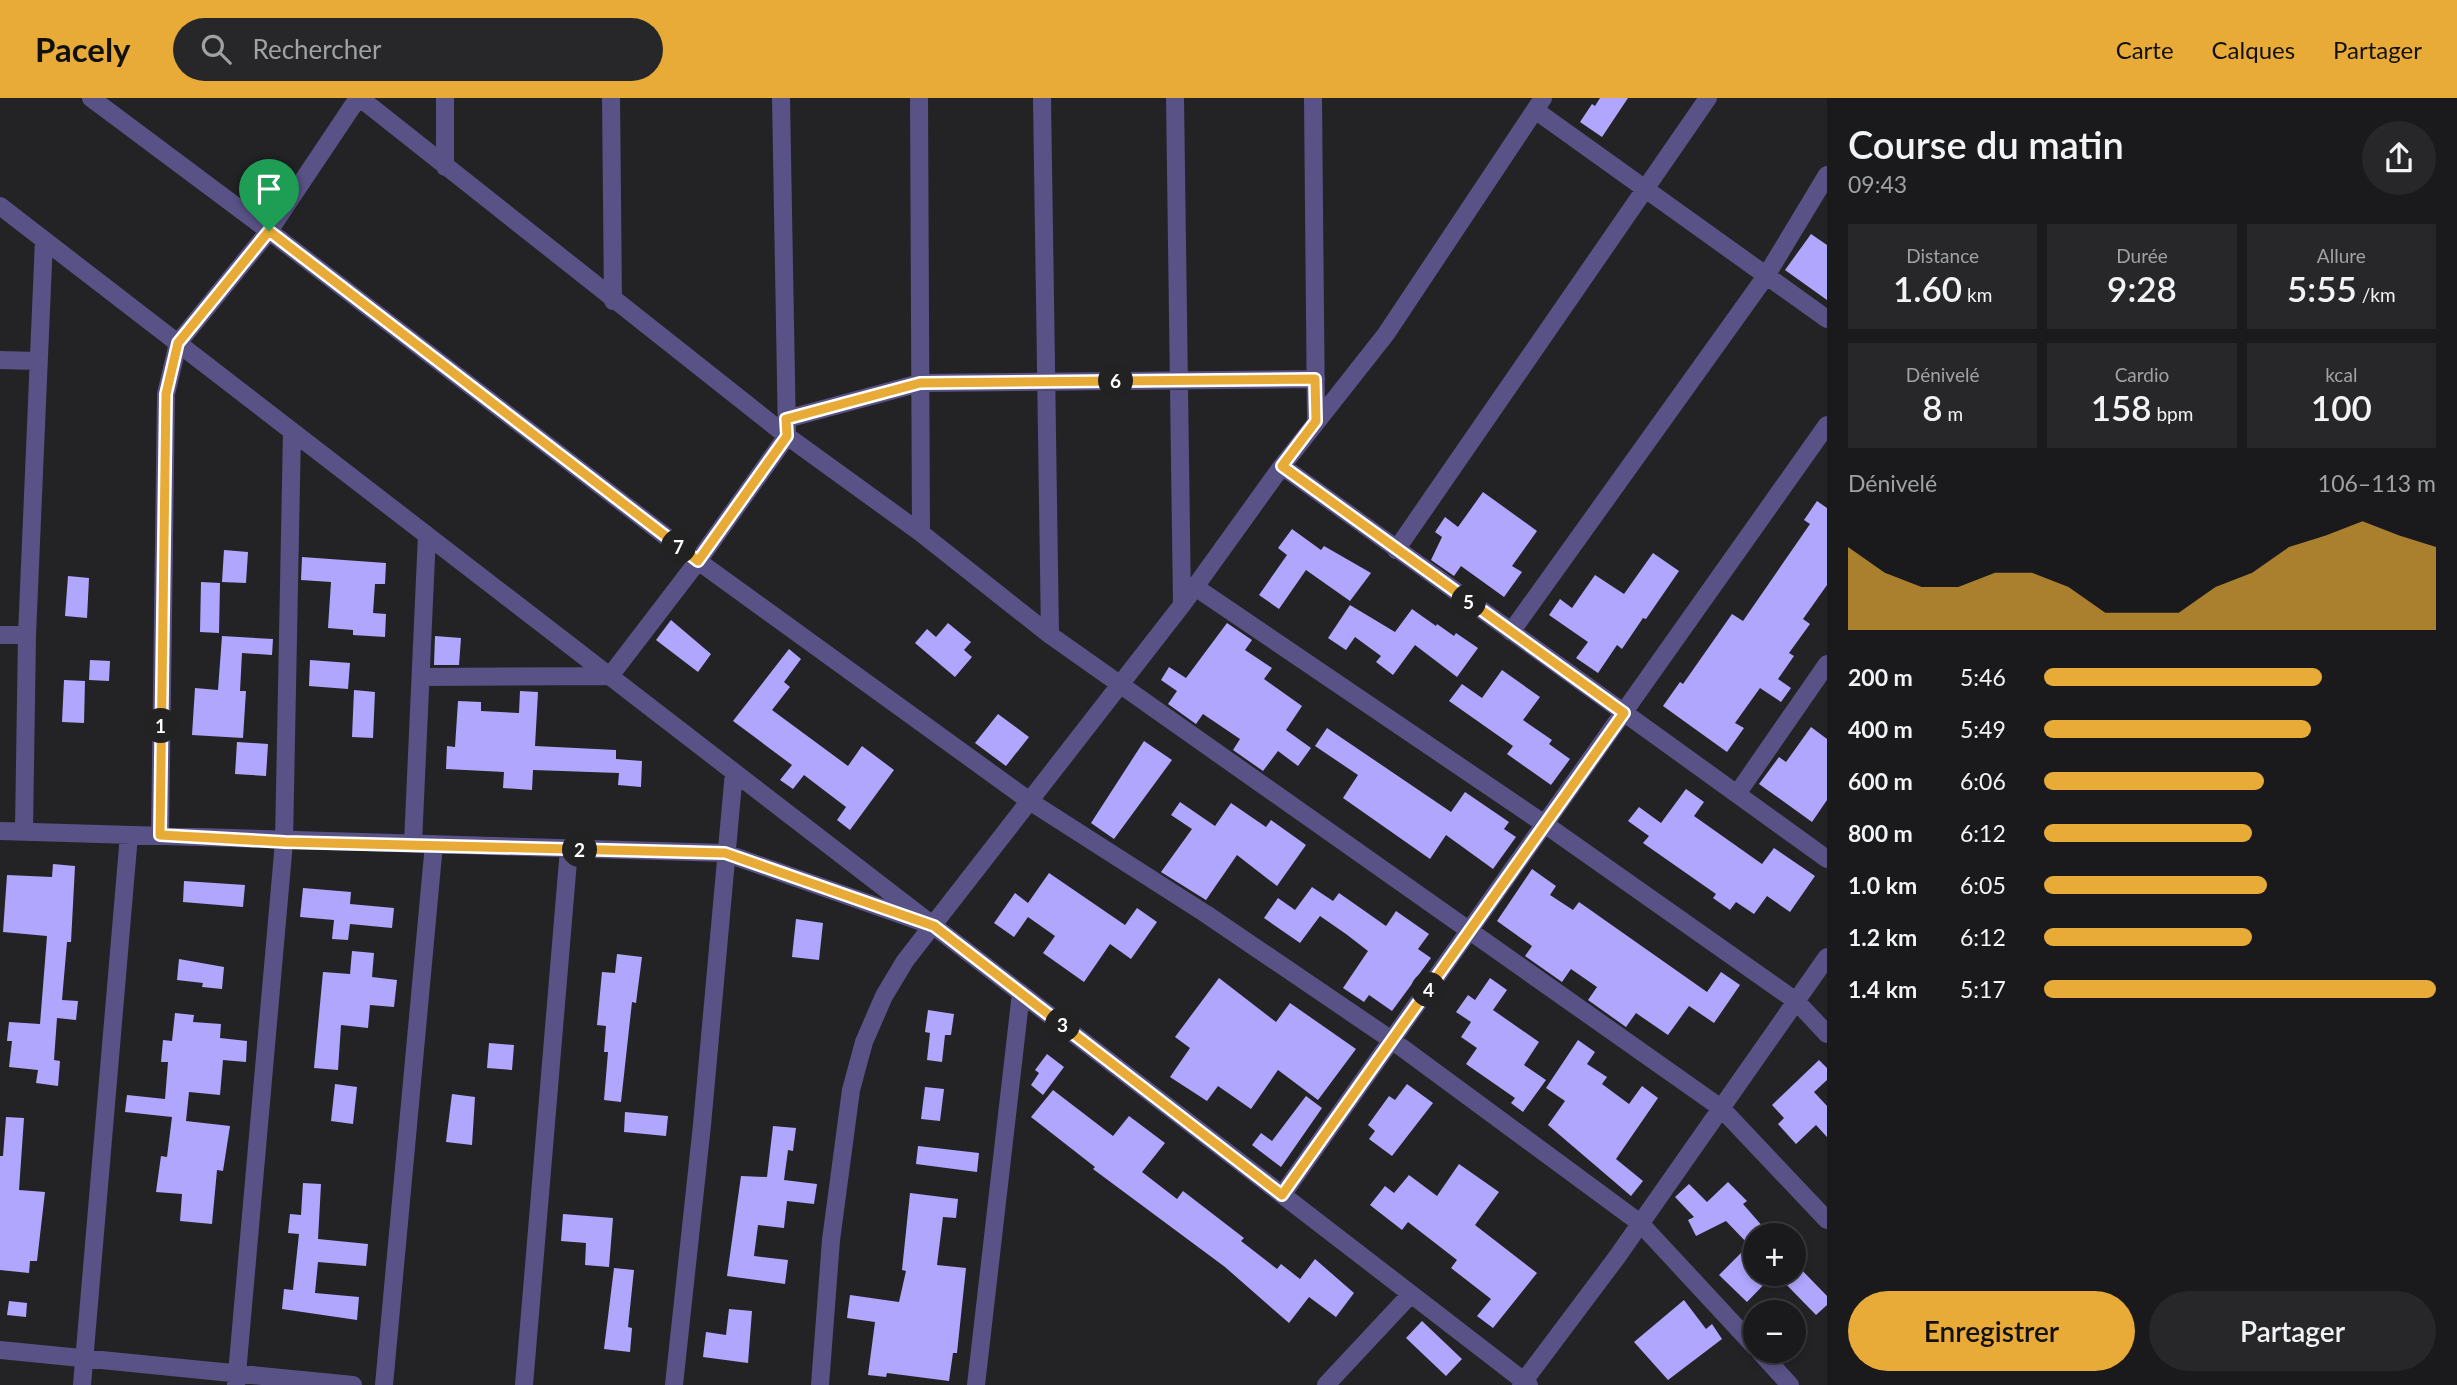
<!DOCTYPE html>
<html lang="fr">
<meta charset="utf-8">
<style>
:root{--surface:#1a1a1c;--page:#272729;--text:#f1f3f6;--muted:#9fa1a3;--line:#38383b;--accent:#e8ab37}
body{margin:0;font-family:Lato,sans-serif;background:var(--page);color:var(--text);height:100vh;display:flex;flex-direction:column;font-size:26px;white-space:nowrap}
*{box-sizing:border-box;margin:0}
p{font-size:23px;color:var(--muted)}
.icon{flex:none;width:38px;height:38px;fill:none;stroke:currentColor;stroke-width:2;stroke-linecap:round;stroke-linejoin:round}
.map{position:relative;flex:1;overflow:hidden}
.drawer{display:flex;flex-direction:column;background:var(--surface);width:630px}
.drawer>*{flex:none}
.fabs{position:absolute;left:1743px;top:1125px;display:grid;gap:14px}
.fabs a{display:grid;place-items:center;width:63px;height:63px;border-radius:50%;background:var(--surface);box-shadow:0 4px 10px #0003,0 0 0 2px var(--line);font-size:35px}
.pin{position:absolute;display:grid;place-items:center;width:60px;height:60px;color:#fff;margin:-72px -30px;border-radius:50% 50% 50% 0;rotate:-45deg;box-shadow:0 0 7px #0007}
.pin .icon{rotate:45deg}
.km{position:absolute;width:35px;height:35px;margin:-18px;border-radius:50%;background:#222;color:#fff;font-size:19px;line-height:35px;text-align:center}
.round{display:grid;place-items:center;flex:none;width:74px;height:74px;border-radius:37px;background:var(--page)}
.summary{display:flex;align-items:center;justify-content:space-between;height:119px;padding:0 21px}
h1{font-size:38px;font-weight:600;line-height:52px}
.figures{display:grid;grid-template-columns:repeat(3,1fr);gap:10px;height:119px;padding:7px 21px}
.figures div{display:grid;align-content:center;border-radius:0px;background:var(--page);text-align:center}
.figures b{font-size:35px;font-weight:600}
.figures small{font-size:19px;font-weight:400}
.figures p{font-size:19px}
.chart{height:196px;padding:14px 21px}
.chart p{display:flex;justify-content:space-between}
.chart svg{width:100%;height:126px;margin-top:7px;fill:var(--accent);opacity:.7}
.button{display:flex;gap:14px;margin-top:auto;padding:14px 21px}
.button a{flex:1;height:80px;border-radius:42px;background:var(--accent);color:#111;font-size:28px;font-weight:600;line-height:80px;text-align:center}
.button a+a{background:var(--page);color:var(--text)}
ul{padding:0 21px;list-style:none;font-size:23px}
li{display:grid;grid-template-columns:112px 84px 1fr;align-items:center;height:52px}
li i{height:18px;border-radius:9px;background:var(--accent)}
header{display:flex;align-items:center;gap:42px;box-sizing:border-box;height:98px;padding:0 35px;background:var(--accent);color:#111}
header strong{font-size:33px}
nav{display:flex;gap:38px;margin-inline-start:auto;font-size:24px}
.search{width:490px;height:63px;background:var(--page);display:flex;align-items:center;gap:18px;box-sizing:border-box;padding:0 24px;border-radius:38px;color:var(--muted);font-size:26px}
main{display:flex;flex:1;min-height:0}
.map>svg:first-child{display:block}
.building{fill:#b1a6fe}
.lines{fill:none;stroke-linecap:round;stroke-linejoin:round}
.minor{stroke:#595286;stroke-width:18}
.route-casing{stroke:#fff;stroke-width:14}
.route{stroke:#e8ab37;stroke-width:9}
</style>
<header>
<strong>Pacely</strong>
<div class="search"><svg class="icon" aria-label="search" viewBox="0 0 24 24"><circle cx="10" cy="10" r="6"/><path d="M15 15l6 6"/></svg>Rechercher</div>
<nav><a>Carte</a><a>Calques</a><a>Partager</a></nav>
</header>
<main>
<div class="map">
<svg width="1827" height="1287" viewBox="0 0 1827 1287">
<rect width="100%" height="100%" fill="#232326"/>
<!-- building -->
<path class="building" d="M1600,0h28l-26,39 -22,-15 12,-18 3,2z
M1811,136l16,11v55l-42,-30z
M1483,394l54,39 -25,35 10,6 -18,25 -43,-31 -7,10 -23,-16 11,-23 -7,-5 10,-15 13,10z
M1817,403l10,7v77l-24,34 7,5 -21,29 5,3 -16,23 13,9 -10,14 -21,-14 -25,35 9,5 -17,24 -64,-46 17,-24 3,2 49,-70 11,7 67,-97 -6,-4z
M1292,431l29,21 3,-4 47,27 -21,28 -44,-31 -27,39 -20,-14 28,-40 -9,-7z
M224,452l24,2 -2,31 -24,-1z
M1653,455l26,18 -33,48 -3,-1 -21,31 -5,-4 -19,28 -22,-15 12,-16 -39,-27 11,-16 12,9 23,-33 29,19z
M302,459l84,6 -1,21h-10l-2,29 13,1 -1,23 -32,-2v-5l-25,-2 3,-46 -30,-2z
M68,478l21,2 -2,40 -22,-2z
M201,484l19,1 -1,50 -19,-1z
M1350,507l45,27 17,-23 24,17 1,-2 17,12 2,-3 22,15 -21,29 -42,-32 -22,30 -17,-13 5,-6 -26,-19 -9,13 -18,-12z
M671,522l40,34 -13,18 -42,-32z
M948,525l23,19 -7,8 8,7 -17,20 -40,-34 12,-14 9,8z
M1227,525l25,17 -7,10 27,18 -8,11 38,27 -16,24 25,18 -13,18 -20,-15 -15,20 -30,-21 7,-11 -37,-25 -7,10 -28,-20 9,-13 -16,-11 8,-13 17,11z
M222,538l51,3 -1,16 -30,-2 -2,38h6l-3,47 -51,-3 3,-47 23,2z
M435,538l26,2 -2,27h-25z
M789,551l12,10 -17,23 6,5 -18,23 76,56 14,-20 32,24 -44,60 -13,-10 9,-13 -42,-32 -11,14 -13,-9 12,-15 -59,-44z
M90,562l20,1 -1,20 -20,-1z
M310,562l40,3 -2,26 -39,-3z
M1502,572l38,27 -17,23 29,20 -3,4 21,15 -19,26 -44,-31 6,-8 -64,-45 13,-17 20,14z
M64,582l21,1 -1,42 -22,-1z
M354,592l21,2 -2,46 -21,-1z
M520,593l18,1 -3,54 81,4v9l26,2 -1,26 -23,-2 1,-12 -86,-3 -1,20 -29,-2 1,-16 -58,-3 1,-23 8,1 3,-46 23,1v9l38,2z
M998,616l31,23 -23,29 -31,-23z
M1811,629l16,12v61l-15,22 -53,-38 20,-27 7,5z
M1327,630l124,84 14,-20 44,30 -5,7 12,8 -23,32 -47,-34 -16,24 -87,-61 15,-23 -43,-29z
M1144,643l28,19 -58,79 -23,-16z
M237,644l31,2 -2,32 -31,-2z
M1686,691l18,13 -10,14 68,48 12,-16 41,28 -25,36 -23,-16 -13,18 -18,-12 -6,8 -17,-12 3,-4 -73,-51 6,-7 -21,-15 11,-14 22,16z
M1180,704l35,24 16,-23 35,24 5,-7 35,25 -29,41 -40,-31 -31,45 -45,-28 31,-43 -21,-14z
M53,766l22,2 -4,76h-4l-5,58 16,1 -2,19 -19,-2 -3,42 6,1 -2,25 -22,-3 2,-13 -29,-3 3,-26h-5l2,-19 31,2 7,-88 -44,-4 4,-57 45,2z
M1532,771l24,17 -6,9 23,15 6,-8 128,90 14,-20 19,13 -26,38 -25,-17 -21,29 -32,-22 -10,14 -38,-27 9,-13 -26,-18 -9,13 -37,-26 7,-10 -35,-25z
M1049,775l76,52 12,-17 20,14 -26,37 -21,-15 -26,38 -41,-29 12,-17 -27,-19 -14,20 -20,-14 21,-30 13,10z
M184,783l61,4 -2,22 -60,-5z
M1312,789l21,14 6,-8 47,33 10,-15 33,23 -11,15 13,9 -39,53 -23,-16 -5,7 -21,-14 25,-37 -22,-17 -26,-18 -20,27 -36,-25 14,-20 17,12z
M303,790l48,4 -1,12 44,4 -2,20 -42,-4 -2,16 -16,-1 2,-19 -34,-3z
M796,821l27,4 -4,37 -27,-3z
M352,853l22,2 -2,24 25,3 -3,27 -24,-2 -2,23 -27,-3 -3,45 -24,-2 9,-96 27,2z
M617,856l25,3 -6,46 -4,-1 -11,100 -17,-2 4,-48h-4l2,-26 -9,-1 5,-53 13,1z
M179,861l45,8 -2,22 -20,-2 1,-4 -26,-3z
M1219,880l57,44 14,-19 66,46 -38,51 -40,-30 -27,39 -33,-23 -11,15 -37,-24 20,-29 -15,-11z
M1490,880l17,12 -14,20 46,32 -15,23 22,15 -23,32 -12,-9 4,-5 -49,-34 11,-16 -16,-11 10,-15 -15,-10 12,-17 7,5z
M928,912l26,4 -3,21h-6l-3,27 -15,-2 3,-27 -5,-1z
M175,915l19,2 -1,7 28,2 -1,14 27,3 -1,21 -23,-2 -3,35 -31,-3 -3,29 44,5 -7,45 -6,-1 -5,54 -32,-3 2,-27 -26,-2 5,-36 6,1 5,-40 -47,-5 2,-17 38,4 3,-37h-7l2,-22 9,1z
M1578,942l17,12 -8,12 20,13 -5,7 27,20 13,-18 16,12 -42,61 27,22 -12,15 -83,-71 17,-24 -19,-13z
M489,945l25,2 -2,25 -25,-2z
M1047,956l17,13 -21,28 -12,-10 8,-12 -4,-3z
M1819,962l8,8v12l-13,12 13,14v31l-11,-12 -20,19 -18,-20 6,-6 -12,-13z
M335,986l22,3 -4,37 -22,-3z
M1407,986l26,19 -41,53 -23,-17 6,-8 -7,-6 21,-29 6,4z
M925,989l19,2 -4,32 -19,-2z
M1053,992l60,46 16,-20 36,27 -23,29 35,27 6,-8 61,47 -3,3 36,28 4,-5 19,15 15,-20 39,34 -18,24 -27,-20 -20,26 -64,-56 -132,-98 2,-2 -64,-50z
M452,996l23,3 -3,48 -26,-3z
M1306,998l16,12 -41,59 -29,-22 9,-12 11,8z
M625,1014l43,4 -2,20 -42,-4z
M6,1019l18,1 -5,72 26,2 -8,69h-7l-1,12 -29,-3v-114h3z
M773,1028l23,2 -3,23 -5,-1 -4,30 33,4 -3,20 -27,-3 -3,27 -26,-3 -4,31 34,4 -3,24 -58,-8 14,-100 26,1z
M918,1048l61,7 -2,19 -61,-8z
M1459,1066l40,28 -24,33 62,48 -44,55 -16,-12 14,-17 -40,-31 6,-8 -49,-38 -6,8 -32,-25 15,-19 9,7 15,-18 28,21z
M1728,1084l19,19 -4,3 28,32h-16v38h19l-27,28 -28,-27 30,-30 -23,-24 -30,15 -8,-16 6,-3 -19,-20 14,-13 18,18z
M303,1085l18,1 -3,55 50,5 -2,22 -48,-4 -3,31 44,4 -2,23 -75,-11 2,-20 9,1 6,-56 -11,-1 2,-19 11,1z
M910,1095l48,6 -2,19 -13,-1 -6,48 29,3 -9,85h-4l-4,28 -62,-8 -1,4 -18,-2 7,-53 -28,-4 3,-23 49,7 7,-31 -4,-1z
M563,1116l50,4 -4,49 -24,-2 1,-22 -25,-2z
M1794,1164l33,34v9l-11,10 -40,-41h18z
M614,1170l20,2 -6,57 4,1 -2,24 -26,-3z
M1684,1202l22,29 6,-5 10,15 -54,41 -34,-38z
M9,1203l18,2 -1,14 -19,-2z
M729,1211l23,2 -4,52 -45,-6 3,-25 20,3z
M1422,1223l40,38 -16,17 -40,-38z"/>
<g class="lines">
<!-- minor -->
<path class="minor" d="M91,0l178,133 429,330 333,241 175,112 187,127 247,182 115,124
M360,0l427,338 134,97 129,102 671,473 106,112
M611,0l2,203
M919,0l2,435
M1042,0l8,537
M1175,0l7,507
M1313,0l3,323
M1535,12l292,209
M445,69v-69
M0,108l1529,1179
M0,262l37,1
M786,321l134,-36 396,-4
M1282,368l545,393
M1396,452l312,-452
M1195,489l351,238 250,176 31,33
M1511,534l255,-356 61,-101
M0,537h27
M421,579l189,-1 88,-115 89,-125 -6,-338
M1737,696l90,-130
M24,732l3,-195 17,-395
M0,733l725,22 194,68
M160,737l6,-441 12,-51 91,-112 89,-133
M413,745l14,-308
M1282,1097l545,-770
M0,1252l353,35
M1759,1253l31,34
M82,1287l47,-550
M236,1287l48,-543 8,-411
M384,1287l50,-541
M524,1287l45,-536
M674,1287l28,-260 32,-353
M820,1287l11,-145 20,-150 13,-48 20,-46 21,-35 277,-356 100,-139 104,-132 157,-236
M976,1287l45,-392
M1326,1287l85,-91
M1521,1287l96,-128 210,-300"/>
</g>
<g class="lines">
<!-- route casing -->
<g class="route-casing">
<path id="route" d="M269,133l429,330 89,-125 -1,-17 134,-36 395,-4 1,42 -34,45 342,247 -342,482 -348,-269 -209,-73 -440,-11 -125,-7 6,-441 12,-51z"/>
</g>
<!-- route -->
<use href="#route" class="route"/>
</g>
</svg>
<div class="fabs">
<a>+</a>
<a>−</a>
</div>
<div class="pin" style="left:269px;top:133px;background:#1e9e55"><svg class="icon" aria-label="arrive" viewBox="0 0 24 24"><path d="M6 21V4h12l-3 4 3 4H6"/></svg></div>
<b class="km" style="left:161px;top:628px">1</b>
<b class="km" style="left:580px;top:752px">2</b>
<b class="km" style="left:1063px;top:927px">3</b>
<b class="km" style="left:1429px;top:892px">4</b>
<b class="km" style="left:1469px;top:504px">5</b>
<b class="km" style="left:1116px;top:283px">6</b>
<b class="km" style="left:679px;top:449px">7</b>
</div>
<section class="drawer">
<div class="summary"><div><h1>Course du matin</h1><p>09:43</p></div><a class="round"><svg class="icon" aria-label="share" viewBox="0 0 24 24"><path d="M12 15V3M7 8l5-5 5 5M5 13v7h14v-7"/></svg></a></div>
<div class="figures">
<div><p>Distance</p><b>1.60<small> km</small></b></div>
<div><p>Durée</p><b>9:28</b></div>
<div><p>Allure</p><b>5:55<small> /km</small></b></div>
</div>
<div class="figures">
<div><p>Dénivelé</p><b>8<small> m</small></b></div>
<div><p>Cardio</p><b>158<small> bpm</small></b></div>
<div><p>kcal</p><b>100</b></div>
</div>
<div class="chart"><p><span>Dénivelé</span>106–113 m</p>
<svg viewBox="0 0 160 44" preserveAspectRatio="none"><path d="M0 44V15L10 24L20 29L30 29L40 24L50 24L60 29L70 38L80 38L90 38L100 29L110 24L120 15L130 11L140 6L150 11L160 15V44z"/></svg>
</div>
<ul>
<li><b>200 m</b>5:46<i style="width:71%"></i></li>
<li><b>400 m</b>5:49<i style="width:68%"></i></li>
<li><b>600 m</b>6:06<i style="width:56%"></i></li>
<li><b>800 m</b>6:12<i style="width:53%"></i></li>
<li><b>1.0 km</b>6:05<i style="width:57%"></i></li>
<li><b>1.2 km</b>6:12<i style="width:53%"></i></li>
<li><b>1.4 km</b>5:17<i style="width:100%"></i></li>
</ul>
<div class="button"><a>Enregistrer</a><a>Partager</a></div>
</section>
</main>
